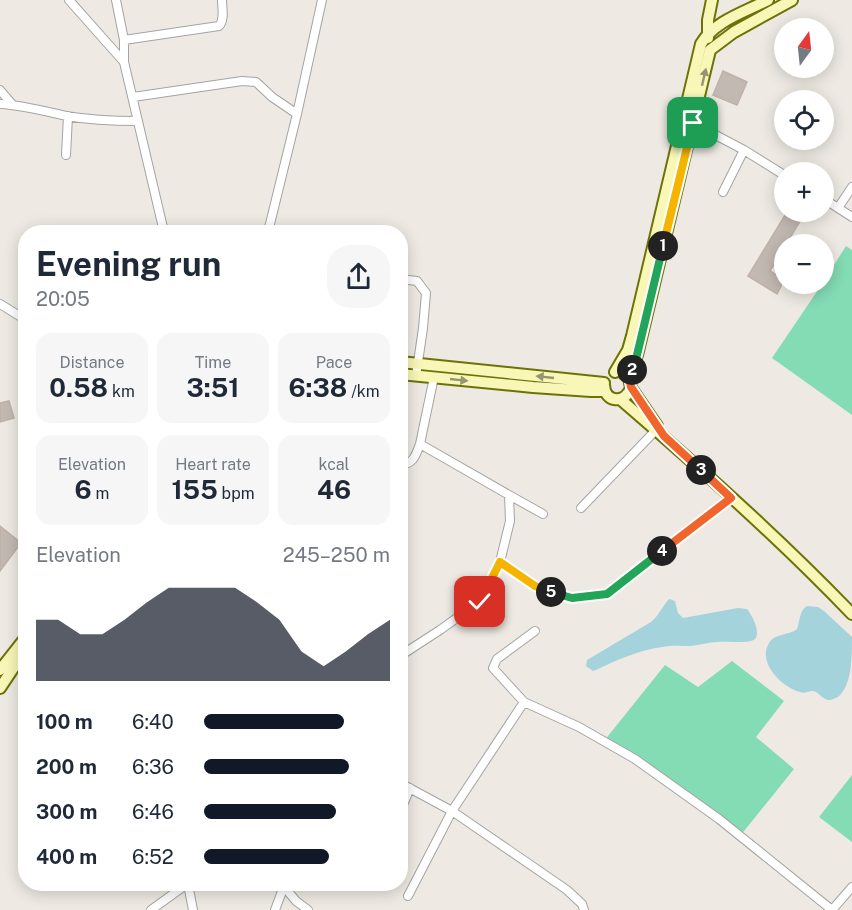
<!DOCTYPE html>
<meta charset="utf-8">
<style>
:root{--surface:#fff;--page:#f6f6f7;--text:#1f2937;--muted:#747a83;--accent:#111827}
body{margin:0;font-family:"Public Sans",sans-serif;background:var(--page);color:var(--text);height:100vh;display:flex;flex-direction:column;font-size:22px;white-space:nowrap}
*{box-sizing:border-box;margin:0}
p{font-size:20px;color:var(--muted)}
.icon{flex:none;width:33px;height:33px;fill:none;stroke:currentColor;stroke-width:2;stroke-linecap:round;stroke-linejoin:round}
.map{position:relative;flex:1;overflow:hidden}
.details{position:absolute;left:18px;top:225px;width:390px;height:666px;display:flex;flex-direction:column;background:var(--surface);border-radius:24px;box-shadow:0 3px 15px #0003}
.details>*{flex:none}
.needle{width:39px;rotate:15deg}
.controls{position:absolute;left:774px;top:18px;display:grid;gap:12px}
.controls a{display:grid;place-items:center;width:60px;height:60px;border-radius:50%;background:var(--surface);box-shadow:0 3px 15px #0003;font-size:30px}
.pin{position:absolute;display:grid;place-items:center;width:51px;height:51px;color:#fff;margin:-26px;border-radius:12px;box-shadow:0 3px 9px #0006}
.km{position:absolute;width:30px;height:30px;margin:-15px;border-radius:50%;background:#222;color:#fff;font-size:16px;line-height:30px;text-align:center}
.round{display:grid;place-items:center;flex:none;width:63px;height:63px;border-radius:24px;background:var(--page)}
.overview{display:flex;align-items:center;justify-content:space-between;height:102px;padding:0 18px}
h1{font-size:33px;font-weight:700;line-height:45px}
.figures{display:grid;grid-template-columns:repeat(3,1fr);gap:9px;height:102px;padding:6px 18px}
.figures div{display:grid;align-content:center;border-radius:15px;background:var(--page);text-align:center}
.figures b{font-size:26px;font-weight:700}
.figures small{font-size:16px;font-weight:400}
.figures p{font-size:16px}
.chart{height:168px;padding:12px 18px}
.chart p{display:flex;justify-content:space-between}
.chart svg{width:100%;height:108px;margin-top:6px;fill:var(--accent);opacity:.7}
ul{padding:0 18px;list-style:none;font-size:20px}
li{display:grid;grid-template-columns:96px 72px 1fr;align-items:center;height:45px}
li i{height:15px;border-radius:8px;background:var(--accent)}
.map>svg:first-child{display:block}
.pitch{fill:#83dcb3}
.water{fill:#a5d3db}
.building{fill:#c3b9b3;stroke:#c0b0a6;stroke-width:1.5}
.lines{fill:none;stroke-linecap:round;stroke-linejoin:round}
.street-casing{stroke:#a4a4a4;stroke-width:10}
.secondary-casing{stroke:#6d7207;stroke-width:14}
.street{stroke:#fff;stroke-width:8}
.secondary{stroke:#f8f7b8;stroke-width:10}
.oneway{fill:#959572}
.split-1-casing{stroke:#fff;stroke-width:12}
.split-2-casing{stroke:#fff;stroke-width:12}
.split-3-casing{stroke:#fff;stroke-width:12}
.split-4-casing{stroke:#fff;stroke-width:12}
.split-5-casing{stroke:#fff;stroke-width:12}
.split-6-casing{stroke:#fff;stroke-width:12}
.split-1{stroke:#f5b400;stroke-width:8}
.split-2{stroke:#22a559;stroke-width:8}
.split-3{stroke:#f0652b;stroke-width:8}
.split-4{stroke:#f0652b;stroke-width:8}
.split-5{stroke:#22a559;stroke-width:8}
.split-6{stroke:#f5b400;stroke-width:8}
</style>
<div class="map">
<svg width="852" height="910" viewBox="0 0 852 910">
<rect width="100%" height="100%" fill="#eeeae3"/>
<!-- pitch -->
<path class="pitch" d="M846,246l6,4v165l-80,-57 50,-74h2v-3z
M732,661l52,40 -28,36 38,32 -54,67 -136,-95 61,-76 33,22z
M852,775v67l-33,-25z"/>
<!-- water -->
<path class="water" d="M670,599l5,2 3,12 5,5 55,-10 9,1c5,6 14,23 8,30 -4,5 -29,2 -37,3 -9,0 -18,3 -27,4 -10,0 -19,-1 -29,1 -23,3 -45,13 -66,23l-3,1 -7,-5 1,-6 64,-38 5,-5 12,-17z
M807,606l11,1 6,4 28,26c0,20 0,49 -14,60 -3,1 -6,3 -9,3 -6,0 -10,-8 -16,-9 -5,0 -8,3 -13,1 -18,-5 -43,-29 -31,-49 6,-10 19,-7 28,-14 3,-8 2,-18 10,-23z"/>
<!-- building -->
<path class="building" d="M723,71l24,11 -10,23 -24,-10z
M787,212h15l3,1 -35,58 14,9 -7,14 -29,-18z
M9,401l5,17 -14,4v-19z
M0,526l21,17 -21,28z"/>
<g class="lines">
<!-- street casing -->
<g class="street-casing">
<path id="street" d="M69,0l55,62
M116,0l8,40v22l40,170
M124,40l95,-14c6,-6 3,-18 3,-26
M0,90l12,14
M133,97l109,-16 14,1 16,15 25,17
M0,104c22,1 44,7 66,12 24,4 47,5 71,5
M689,121l55,29 40,25
M66,155l2,-39
M723,192l21,-42
M824,199l28,18
M838,208l14,-21
M268,232l29,-118 25,-114
M400,279l17,2 9,12 -3,35 -7,48
M0,304l26,16
M400,464c14,1 16,-10 20,-20
M509,495l34,19
M581,508l75,-78
M500,562l35,24 18,7 19,5 35,-4 124,-97
M535,631l-38,28 -4,9 31,34 55,25 56,32 84,60 113,91
M400,656l40,-26 39,-28 21,-40 10,-41 -1,-26 -89,-51 14,-67
M400,783l52,28 115,79 15,14 2,6
M400,812l10,-24
M188,884l5,26
M282,884l14,17 12,9
M408,896l44,-85 72,-109
M151,910l36,-26
M275,910l9,-24
M832,910l20,-23"/>
</g>
<!-- secondary casing -->
<g class="secondary-casing">
<path id="secondary" d="M708,38v-18l4,-20
M400,362l204,21
M615,372l13,-22 4,-14 69,-292c13,-23 44,-32 67,-44
M400,374l133,13 58,4h13
M624,374l5,4 2,10 26,38
M629,378l8,-23 73,-305 24,-18 58,-32
M604,385c1,18 21,19 27,3
M620,399c80,69 159,139 232,215
M0,670l26,-33
M0,688l26,-39"/>
</g>
<!-- street -->
<use href="#street" class="street"/>
<!-- secondary -->
<use href="#secondary" class="secondary"/>
</g>
<!-- one-way arrows -->
<defs><path id="oneway-solid" d="M-6-.8H1V-3.2L6.5 0L1 3.2V.8H-6Z" transform="scale(1.5)"/></defs>
<g class="oneway">
<use href="#oneway-solid" transform="translate(704 77) rotate(-77)"/>
<use href="#oneway-solid" transform="translate(545 377) rotate(-174)"/>
<use href="#oneway-solid" transform="translate(459 380) rotate(6)"/>
</g>
<g class="lines">
<!-- split-1 casing -->
<g class="split-1-casing">
<path id="split-1" d="M663,246l30,-123"/>
</g>
<!-- split-2 casing -->
<g class="split-2-casing">
<path id="split-2" d="M632,370l5,-15 26,-109"/>
</g>
<!-- split-3 casing -->
<g class="split-3-casing">
<path id="split-3" d="M632,370l-3,8 2,9 33,49 37,34"/>
</g>
<!-- split-4 casing -->
<g class="split-4-casing">
<path id="split-4" d="M662,551l69,-53 -30,-28"/>
</g>
<!-- split-5 casing -->
<g class="split-5-casing">
<path id="split-5" d="M551,592l21,6 35,-4 55,-43"/>
</g>
<!-- split-6 casing -->
<g class="split-6-casing">
<path id="split-6" d="M480,602l20,-40 35,24 16,6"/>
</g>
<!-- split-1 -->
<use href="#split-1" class="split-1"/>
<!-- split-2 -->
<use href="#split-2" class="split-2"/>
<!-- split-3 -->
<use href="#split-3" class="split-3"/>
<!-- split-4 -->
<use href="#split-4" class="split-4"/>
<!-- split-5 -->
<use href="#split-5" class="split-5"/>
<!-- split-6 -->
<use href="#split-6" class="split-6"/>
</g>
</svg>
<div class="controls">
<a><svg class="needle" viewBox="-14 -14 28 28"><path d="M0-13l5 13h-10z" fill="#e53935"/><path d="M0 13l5-13h-10z" fill="#747a83"/></svg></a>
<a><svg class="icon" aria-label="locate" viewBox="0 0 24 24"><circle cx="12" cy="12" r="6"/><path d="M12 2v4M12 18v4M2 12h4M18 12h4"/></svg></a>
<a>+</a>
<a>−</a>
</div>
<div class="pin" style="left:693px;top:123px;background:#1e9e55"><svg class="icon" aria-label="arrive" viewBox="0 0 24 24"><path d="M6 21V4h12l-3 4 3 4H6"/></svg></div>
<div class="pin" style="left:480px;top:602px;background:#d93025"><svg class="icon" aria-label="check" viewBox="0 0 24 24"><path d="M5 12l5 5 9-10"/></svg></div>
<b class="km" style="left:663px;top:246px">1</b>
<b class="km" style="left:632px;top:370px">2</b>
<b class="km" style="left:701px;top:470px">3</b>
<b class="km" style="left:662px;top:551px">4</b>
<b class="km" style="left:551px;top:592px">5</b>
<section class="details">
<div class="overview"><div><h1>Evening run</h1><p>20:05</p></div><a class="round"><svg class="icon" aria-label="share" viewBox="0 0 24 24"><path d="M12 15V3M7 8l5-5 5 5M5 13v7h14v-7"/></svg></a></div>
<div class="figures">
<div><p>Distance</p><b>0.58<small> km</small></b></div>
<div><p>Time</p><b>3:51</b></div>
<div><p>Pace</p><b>6:38<small> /km</small></b></div>
</div>
<div class="figures">
<div><p>Elevation</p><b>6<small> m</small></b></div>
<div><p>Heart rate</p><b>155<small> bpm</small></b></div>
<div><p>kcal</p><b>46</b></div>
</div>
<div class="chart"><p><span>Elevation</span>245–250 m</p>
<svg viewBox="0 0 160 44" preserveAspectRatio="none"><path d="M0 44V19L10 19L20 25L30 25L40 19L50 12L60 6L70 6L80 6L90 6L100 12L110 19L120 32L130 38L140 32L150 25L160 19V44z"/></svg>
</div>
<ul>
<li><b>100 m</b>6:40<i style="width:75%"></i></li>
<li><b>200 m</b>6:36<i style="width:78%"></i></li>
<li><b>300 m</b>6:46<i style="width:71%"></i></li>
<li><b>400 m</b>6:52<i style="width:67%"></i></li>
</ul>
</section>
</div>
